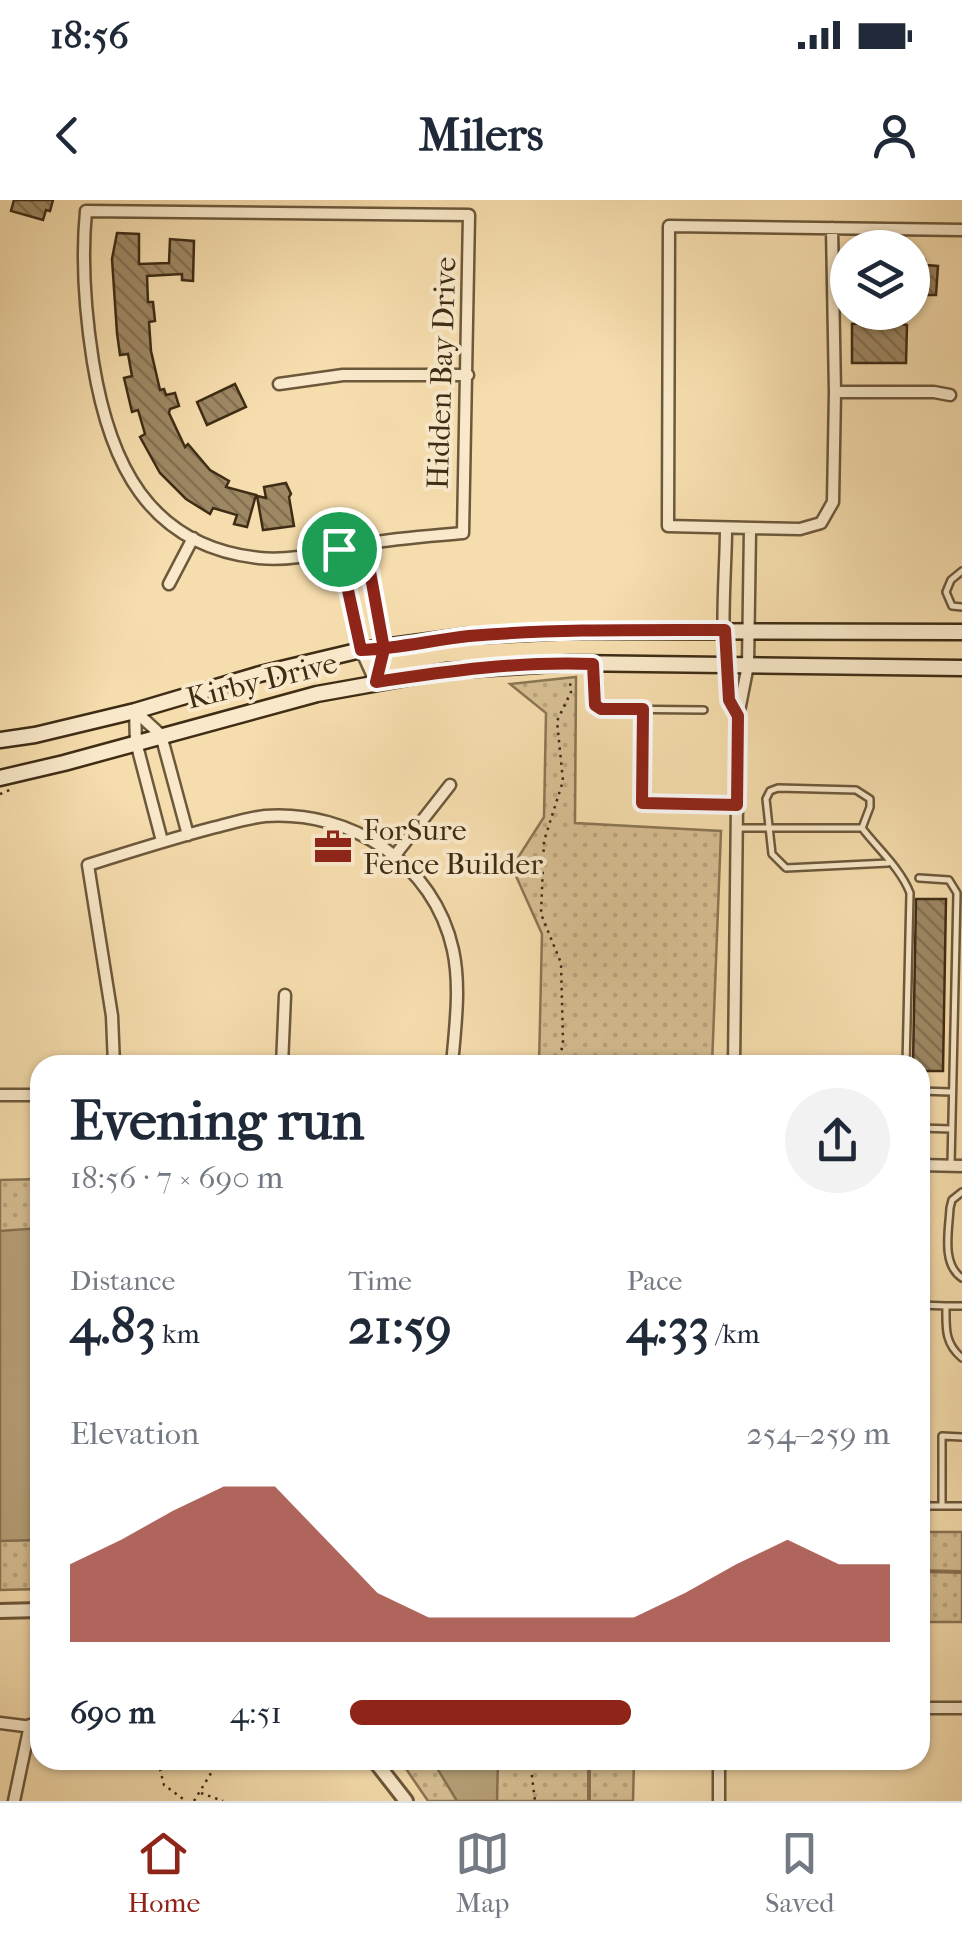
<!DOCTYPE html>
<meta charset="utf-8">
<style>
:root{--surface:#fff;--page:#f2f2f3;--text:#1f2937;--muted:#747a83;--line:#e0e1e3;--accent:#8f2418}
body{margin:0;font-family:"IM FELL French Canon",serif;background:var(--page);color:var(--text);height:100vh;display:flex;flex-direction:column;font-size:38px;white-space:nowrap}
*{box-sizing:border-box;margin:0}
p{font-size:32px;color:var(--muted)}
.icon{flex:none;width:55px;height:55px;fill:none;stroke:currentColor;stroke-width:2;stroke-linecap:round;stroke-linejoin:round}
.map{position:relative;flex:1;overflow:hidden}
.panel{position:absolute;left:30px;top:855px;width:900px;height:715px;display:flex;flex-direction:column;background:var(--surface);border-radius:30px;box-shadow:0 2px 8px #0004}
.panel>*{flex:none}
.tools{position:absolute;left:830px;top:30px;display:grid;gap:20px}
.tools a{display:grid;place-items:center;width:100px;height:100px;border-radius:50%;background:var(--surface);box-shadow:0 2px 8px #0004;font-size:50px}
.pin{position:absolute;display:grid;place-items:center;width:85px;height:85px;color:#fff;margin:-42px;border:5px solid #fff;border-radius:50%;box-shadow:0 2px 10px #0007}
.round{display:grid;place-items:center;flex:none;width:105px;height:105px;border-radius:52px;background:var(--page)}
.headline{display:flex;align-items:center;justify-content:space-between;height:170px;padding:0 40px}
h1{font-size:55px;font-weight:800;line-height:75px}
.metrics{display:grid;grid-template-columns:repeat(3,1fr);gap:15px;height:170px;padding:10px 40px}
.metrics div{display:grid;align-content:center}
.metrics b{font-size:50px;font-weight:800}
.metrics small{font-size:28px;font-weight:400}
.metrics p{font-size:28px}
.chart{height:280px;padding:20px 40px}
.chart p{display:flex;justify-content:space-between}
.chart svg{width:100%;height:180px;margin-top:10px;fill:var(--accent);opacity:.7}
ul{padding:0 40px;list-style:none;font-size:32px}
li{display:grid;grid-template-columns:160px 120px 1fr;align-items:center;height:75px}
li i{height:25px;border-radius:12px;background:var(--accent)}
.status{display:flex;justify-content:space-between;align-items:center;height:70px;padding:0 50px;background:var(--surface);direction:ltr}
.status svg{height:28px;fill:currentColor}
header{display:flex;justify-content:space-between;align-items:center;height:130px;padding:0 40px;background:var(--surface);font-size:45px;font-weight:800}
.menu{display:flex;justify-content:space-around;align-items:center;height:140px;border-top:2px solid var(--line);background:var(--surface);font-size:28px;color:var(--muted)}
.menu a{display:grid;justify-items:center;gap:5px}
.menu .selected{color:var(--accent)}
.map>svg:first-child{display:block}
.grass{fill:url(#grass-dots);stroke:#8a7654;stroke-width:2.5}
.water{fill:#b7a179;stroke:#877251;stroke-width:2.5}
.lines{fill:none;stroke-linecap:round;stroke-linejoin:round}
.stream{stroke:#877251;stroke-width:4}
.building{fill:url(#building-back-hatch);stroke:#3e2c15;stroke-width:2.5}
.service-casing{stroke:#6c583b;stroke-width:10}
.minor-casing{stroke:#6c583b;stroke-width:15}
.tertiary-casing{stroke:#6c583b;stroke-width:18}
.secondary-casing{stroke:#3e2c15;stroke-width:19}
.path{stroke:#3e2c15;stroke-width:2.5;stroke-dasharray:2.5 5;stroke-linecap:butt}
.service{stroke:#f9e9ca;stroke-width:5}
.minor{stroke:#f9e9ca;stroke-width:10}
.tertiary{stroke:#f9e9ca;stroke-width:12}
.secondary{stroke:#f9e9ca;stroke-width:14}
.route-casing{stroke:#fff;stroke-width:20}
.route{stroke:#8f2418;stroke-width:12}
.labels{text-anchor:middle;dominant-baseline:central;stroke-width:8;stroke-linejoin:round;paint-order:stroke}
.street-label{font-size:30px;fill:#3e2c15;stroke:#f9e9ca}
.poi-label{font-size:30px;fill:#3e2c15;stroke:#f9e9ca;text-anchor:start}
</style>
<div class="status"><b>18:56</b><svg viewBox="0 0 49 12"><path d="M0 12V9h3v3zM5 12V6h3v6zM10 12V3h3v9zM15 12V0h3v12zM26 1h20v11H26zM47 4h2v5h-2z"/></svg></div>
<header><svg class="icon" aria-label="back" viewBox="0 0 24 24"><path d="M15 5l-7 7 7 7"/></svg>Milers<svg class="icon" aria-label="person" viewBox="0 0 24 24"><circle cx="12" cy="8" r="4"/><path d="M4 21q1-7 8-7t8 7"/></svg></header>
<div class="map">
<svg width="962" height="1601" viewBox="0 0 962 1601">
<defs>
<pattern id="grass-dots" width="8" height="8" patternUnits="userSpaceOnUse" patternTransform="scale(2.5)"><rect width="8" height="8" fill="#d7bf93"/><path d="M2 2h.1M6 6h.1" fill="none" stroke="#baa47e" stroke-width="1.8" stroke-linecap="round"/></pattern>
<pattern id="building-back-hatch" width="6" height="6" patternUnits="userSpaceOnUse" patternTransform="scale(2.5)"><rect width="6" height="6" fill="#9e8864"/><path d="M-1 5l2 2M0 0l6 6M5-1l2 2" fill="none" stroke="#826f51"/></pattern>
</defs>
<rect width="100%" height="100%" fill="#f6ddad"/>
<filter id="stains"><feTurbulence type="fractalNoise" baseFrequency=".002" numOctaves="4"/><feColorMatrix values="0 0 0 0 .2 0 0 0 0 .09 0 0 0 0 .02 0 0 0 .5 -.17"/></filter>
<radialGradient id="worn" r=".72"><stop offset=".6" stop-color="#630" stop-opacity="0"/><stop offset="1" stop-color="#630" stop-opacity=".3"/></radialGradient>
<!-- grass -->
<path class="grass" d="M576,477l-1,146 146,8 -9,234h-173l3,-131 -30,-67 32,-50 2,-104 -36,-29z
M40,979v410l-40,1v-410z
M920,1332h42v90h-42z
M400,1560h234l-1,41h-205z"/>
<!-- water -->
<path class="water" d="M40,1028v312l-40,1v-310z
M432,1560h66l-1,41h-40z"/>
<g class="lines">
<!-- stream -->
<path class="stream" d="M920,1371l42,1
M589,1601v-41"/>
</g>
<!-- building -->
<path class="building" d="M14,0h39l-3,11 -4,-1 -3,10 -32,-9z
M117,33l22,1v30l30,-1 1,-24 24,2 -1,40 -11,-1v-6l-35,2 1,26h5l2,19 -6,1 2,29 9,39 4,-1 2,6 9,-2 4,13 -9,3 -1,4 16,34 3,-3 22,26 19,11 -3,6 30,8 -9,32 -13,-3 3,-9 -24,-7 -3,6 -24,-15 -26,-26 -20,-36 5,-3 -7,-24 -6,2 -8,-34 8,-2 -4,-22 -8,1 -3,-22 -5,-74z
M912,59l13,1 1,5 12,1 -2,29h-24z
M892,122l15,3 -1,38h-54v-39z
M235,184l11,23 -39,18 -10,-23z
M286,283l5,11 -2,3 5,29 -31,4 -6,-34 9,2 -2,-11z
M916,699h30l-3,172h-23v-6h-7z"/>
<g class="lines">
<!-- service casing -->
<g class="service-casing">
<path id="service" d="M962,371l-11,9 -5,12 6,14 10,1
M593,464l2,41 6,4 103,1
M643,509l-2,94 96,2
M736,628h126c16,21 39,41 48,65l-4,172
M862,628l8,-21v-8l-14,-9 -78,-2 -8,3 -4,8 6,55 14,14 102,-5
M919,678l30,2 8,13 -6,272
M920,891l31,1
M920,928l31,1
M962,992l-10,8 -2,8c-1,22 -9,56 12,70
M920,1105l26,1
M962,1106h-16c0,21 -2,37 16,52
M920,1306h42
M942,1306v-70l20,1"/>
</g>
<!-- minor casing -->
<g class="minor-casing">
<path id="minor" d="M86,11l383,4 -6,318c-33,3 -66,5 -99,11 -34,6 -69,18 -105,14 -112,-12 -150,-97 -166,-196 -8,-51 -12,-100 -7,-151z
M832,28l3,164 -2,110 -12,21 -21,6 -132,-3 1,-300 293,4
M279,184l64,-9h125
M835,192h99l16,3
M726,329c0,51 -11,143 12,187
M365,344l18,105 -8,32
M339,349l22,101 14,31
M169,384l24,-46
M135,511l26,24 27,100
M135,511l1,31 26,99
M396,654l54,-69
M114,865l-2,-49 -24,-151c41,-13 82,-26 124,-37 17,-4 35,-10 53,-12 86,-6 169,47 188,134 8,37 2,78 -1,115
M282,865l3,-70
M734,865l4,-349 10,-51 2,-136
M0,895h40
M920,965l42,1
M920,1508h42
M0,1523l40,5
M14,1601l16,-76
M719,1601v-41"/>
</g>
<!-- tertiary casing -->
<g class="tertiary-casing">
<path id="tertiary" d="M0,1411l40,-1
M374,1560l32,41"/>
</g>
<!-- secondary casing -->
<g class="secondary-casing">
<path id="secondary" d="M0,540l35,-5 100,-24 125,-37 101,-24 105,-14 103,-5 393,1
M0,578l64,-15 253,-69 129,-23 123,-8 393,5"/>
</g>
<!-- path -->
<path class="path" d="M0,594l12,-5
M559,865l4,-24 -2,-78 -20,-49 3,-73 19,-60 -6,-60 14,-29 -1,-10
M139,1560l21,9 4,16 22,16
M530,1560l5,41
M201,1593l22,8
M194,1601l25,-41"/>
<!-- service -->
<use href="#service" class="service"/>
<!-- minor -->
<use href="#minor" class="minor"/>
<!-- tertiary -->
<use href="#tertiary" class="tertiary"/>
<!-- secondary -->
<use href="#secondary" class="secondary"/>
</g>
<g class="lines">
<!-- route casing -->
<g class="route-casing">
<path id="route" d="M339,349l22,101c36,-1 71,-10 108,-14 85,-7 171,-6 256,-6l4,70 9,16 -1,89 -95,-2 1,-94h-42l-6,-4 -2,-41c-73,-3 -146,7 -217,18l8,-33 -19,-105 -26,5"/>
</g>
<!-- route -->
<use href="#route" class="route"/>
</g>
<!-- icons -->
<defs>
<g id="office-bare" transform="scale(3)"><path d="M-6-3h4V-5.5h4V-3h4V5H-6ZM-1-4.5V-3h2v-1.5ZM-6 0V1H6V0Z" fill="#8f2418" stroke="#f9e9ca" stroke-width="2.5" paint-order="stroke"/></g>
</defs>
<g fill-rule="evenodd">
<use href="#office-bare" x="333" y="647"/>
</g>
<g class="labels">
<!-- street labels -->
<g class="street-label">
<text transform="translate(442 173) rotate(-88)">Hidden Bay Drive</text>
<text transform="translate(262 481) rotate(-14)">Kirby Drive</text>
</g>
<!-- poi labels -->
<g class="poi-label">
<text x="363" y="630">ForSure<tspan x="363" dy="34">Fence Builder</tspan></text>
</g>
</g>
<rect width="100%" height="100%" filter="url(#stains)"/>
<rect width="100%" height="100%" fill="url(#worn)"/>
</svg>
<div class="tools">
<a><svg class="icon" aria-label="layers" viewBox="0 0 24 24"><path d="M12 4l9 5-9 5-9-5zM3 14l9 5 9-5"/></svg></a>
</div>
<div class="pin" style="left:339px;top:349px;background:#1e9e55"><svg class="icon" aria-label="arrive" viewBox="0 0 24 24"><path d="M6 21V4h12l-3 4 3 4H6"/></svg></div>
<section class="panel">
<div class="headline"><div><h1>Evening run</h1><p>18:56 · 7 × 690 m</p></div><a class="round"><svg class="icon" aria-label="share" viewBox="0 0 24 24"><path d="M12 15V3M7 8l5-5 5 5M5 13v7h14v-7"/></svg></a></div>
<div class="metrics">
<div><p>Distance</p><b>4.83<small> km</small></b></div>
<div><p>Time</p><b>21:59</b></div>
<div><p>Pace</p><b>4:33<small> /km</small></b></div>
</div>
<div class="chart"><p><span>Elevation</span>254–259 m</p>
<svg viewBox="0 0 160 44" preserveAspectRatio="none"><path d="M0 44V25L10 19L20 12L30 6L40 6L50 19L60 32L70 38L80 38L90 38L100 38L110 38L120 32L130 25L140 19L150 25L160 25V44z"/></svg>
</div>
<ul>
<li><b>690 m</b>4:51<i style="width:52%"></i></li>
</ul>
</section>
</div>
<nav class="menu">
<a class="selected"><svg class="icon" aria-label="home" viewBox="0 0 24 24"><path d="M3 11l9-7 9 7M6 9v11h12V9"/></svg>Home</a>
<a><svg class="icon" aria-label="map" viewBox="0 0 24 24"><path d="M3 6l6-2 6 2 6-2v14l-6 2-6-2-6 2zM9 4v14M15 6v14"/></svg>Map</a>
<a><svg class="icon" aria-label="saved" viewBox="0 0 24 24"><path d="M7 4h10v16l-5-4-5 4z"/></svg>Saved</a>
</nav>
